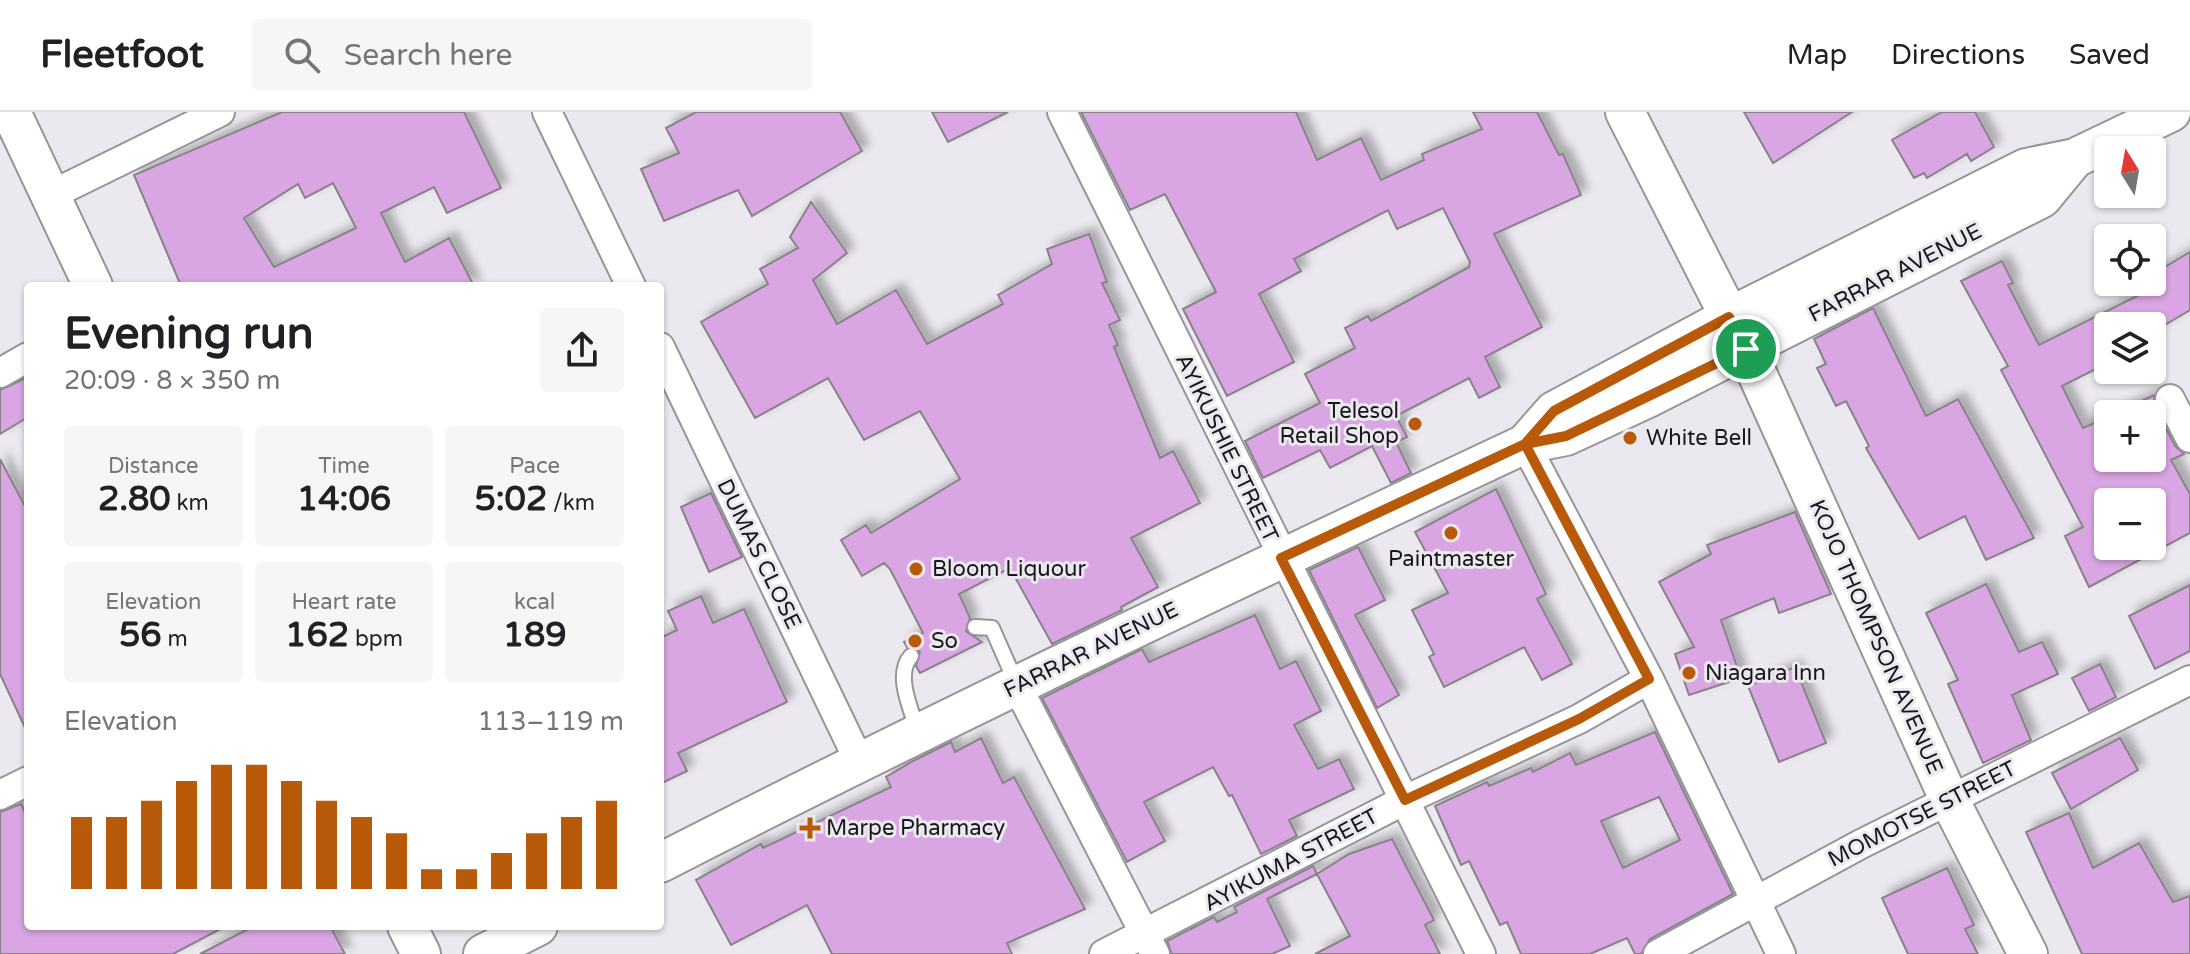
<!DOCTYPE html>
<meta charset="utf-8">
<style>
:root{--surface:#fff;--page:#f6f6f6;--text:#202124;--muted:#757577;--line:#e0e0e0;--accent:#b85a09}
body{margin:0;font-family:"Varela Round",sans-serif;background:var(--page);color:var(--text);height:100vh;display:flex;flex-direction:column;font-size:30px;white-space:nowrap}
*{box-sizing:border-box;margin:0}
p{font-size:26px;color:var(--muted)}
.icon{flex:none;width:44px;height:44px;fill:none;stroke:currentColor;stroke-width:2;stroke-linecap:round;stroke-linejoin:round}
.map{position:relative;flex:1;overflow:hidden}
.sheet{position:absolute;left:24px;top:170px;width:640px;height:648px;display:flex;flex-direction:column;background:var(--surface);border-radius:8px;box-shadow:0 2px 6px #0004}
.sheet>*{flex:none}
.needle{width:52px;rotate:349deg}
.controls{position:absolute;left:2094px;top:24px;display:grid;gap:16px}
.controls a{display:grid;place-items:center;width:72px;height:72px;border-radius:8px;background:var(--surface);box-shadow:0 2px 6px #0004;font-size:40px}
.pin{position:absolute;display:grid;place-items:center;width:68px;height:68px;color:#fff;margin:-34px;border:4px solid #fff;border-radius:50%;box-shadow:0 2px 8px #0007}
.round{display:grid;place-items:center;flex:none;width:84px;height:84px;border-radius:8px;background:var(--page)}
.head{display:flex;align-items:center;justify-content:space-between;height:136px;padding:0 40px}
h1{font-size:44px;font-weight:700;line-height:60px}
.stats{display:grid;grid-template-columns:repeat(3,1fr);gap:12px;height:136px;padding:8px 40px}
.stats div{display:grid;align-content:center;border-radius:8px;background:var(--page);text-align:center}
.stats b{font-size:34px;font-weight:700}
.stats small{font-size:22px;font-weight:400}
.stats p{font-size:22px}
.chart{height:224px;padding:16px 40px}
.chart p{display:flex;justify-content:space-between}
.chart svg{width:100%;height:144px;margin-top:8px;stroke:var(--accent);stroke-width:6}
header{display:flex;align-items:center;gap:48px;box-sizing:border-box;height:112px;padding:0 40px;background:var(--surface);border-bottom:2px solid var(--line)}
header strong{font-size:38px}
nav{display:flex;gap:44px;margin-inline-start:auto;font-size:28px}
.search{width:560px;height:72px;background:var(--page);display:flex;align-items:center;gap:20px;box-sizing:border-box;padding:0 28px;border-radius:8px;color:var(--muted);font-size:30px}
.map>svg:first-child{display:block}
.building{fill:#d9a5e2;stroke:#878388;stroke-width:2;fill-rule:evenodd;filter:url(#shadow)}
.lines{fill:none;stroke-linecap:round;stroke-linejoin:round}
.service-casing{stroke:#96959a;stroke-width:18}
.minor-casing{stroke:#96959a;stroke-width:32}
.secondary-casing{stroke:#96959a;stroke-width:42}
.service{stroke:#fff;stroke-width:14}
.minor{stroke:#fff;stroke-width:28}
.secondary{stroke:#fff;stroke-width:38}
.route-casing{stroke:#fff;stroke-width:16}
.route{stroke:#b85a09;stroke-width:10}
.poi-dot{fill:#b85a09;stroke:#ebe9ef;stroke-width:3}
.labels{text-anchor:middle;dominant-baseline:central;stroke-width:6;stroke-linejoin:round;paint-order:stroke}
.street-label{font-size:22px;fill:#18181a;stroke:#ebe9ef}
.poi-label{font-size:22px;fill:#18181a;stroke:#ebe9ef;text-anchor:start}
</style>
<header>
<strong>Fleetfoot</strong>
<div class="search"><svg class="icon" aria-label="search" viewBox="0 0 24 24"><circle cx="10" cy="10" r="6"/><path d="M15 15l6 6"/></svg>Search here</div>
<nav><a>Map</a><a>Directions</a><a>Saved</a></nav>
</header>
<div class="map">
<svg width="2190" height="842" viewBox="0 0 2190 842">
<defs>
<filter id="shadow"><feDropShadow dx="7" dy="-7" stdDeviation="4" flood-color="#0004"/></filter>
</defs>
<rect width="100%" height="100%" fill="#ebe9ef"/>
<!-- building -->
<path class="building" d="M282,0h182l37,76 -54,25 -13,-26 -53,26 24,49 44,-24 25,48h-293l-47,-111zM333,71l23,45 -82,39 -30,-49 54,-34 7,14z
M696,0h144l22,39 -110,65 -14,-26 -74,31 -23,-52 38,-16 -13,-25z
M932,0h76l-60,30z
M1081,0h215l21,48 44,-22 20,42 43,-20 -2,-6 60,-25 -9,-17h64l22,43 4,-1 18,41 -87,39 48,93 -57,30 15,30 -21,11 -10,-20 -73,38 11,21 -11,5 15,31 -20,10 -19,-37 -42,22 -10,-18 -57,28 -18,-37 75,-38 -15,-29 50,-26 -10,-20 23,-12 3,5 98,-54 1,-5 -27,-54 -46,21 -9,-19 -94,49 7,12 -42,23 35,68 -67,34 -44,-87 33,-17 -51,-98 -35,16z
M1744,0h108l-79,51z
M1942,0h33l19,35 -23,14 -4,-7 -40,24 -3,-5 -10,5 -22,-38z
M811,90l36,51 -34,27 24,44 59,-34 31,54 76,-40 -5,-9 54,-31 -5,-15 42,-15 18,48 -5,1 18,37 -11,5 9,20 -4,2 46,111 13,-7 27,52 -69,35 27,49 -37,20 1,3 -70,34 -42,-76 -51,26 11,24 -4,13 16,11 -62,31 -4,-7 4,-14 -4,-5h-9l-3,-5 19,-9 -33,-64 -6,-6 -22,13 -21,-36 25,-15 5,8 89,-54 -40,-68 -56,29 -36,-62 -73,40 -54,-96 67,-38 -8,-15 38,-21 -8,-11z
M2190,140v58l-37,22 -1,-6h-44v37l-46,23 21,42 25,-11v41h44v-44h-38l40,-19 1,12 20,39 9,8 -13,6 19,34v39l-101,54 -24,-51 18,-9 -82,-157 7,-4 -47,-85 41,-20 11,22 -5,2 31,60 104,-52 -3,-5 16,-10 -3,-4zM2108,390h44v44h-44z
M1873,196l53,108 32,-17 76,139 -48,22 -21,-44 -46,23 -53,-91 3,-2 -23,-45 -10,5 -19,-38 9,-4 -12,-25z
M28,265v40l-28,17v-44z
M0,347l28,53v222l-28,-60z
M1496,377l50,105 -9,5 35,65 -30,16 -18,-33 -80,40 -15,-30 5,-3 -22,-44 36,-17 -33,-61z
M711,381l31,64 -33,15 -28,-65z
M1795,400l36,82 -52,19 -5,-15 -53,22 20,58 -52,17 -14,-41 19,-7 -35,-65 52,-28 -4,-9z
M1358,435l27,53 -30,15 44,80 -22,13 -68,-138z
M1986,472l33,68 23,-10 16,32 -46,21 19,45 -48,23 -35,-79 10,-4 -32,-67z
M2190,473v66l-35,18 -26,-53z
M701,484l12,27 31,-14 43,93 -109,51 9,18 -27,13v-146l17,-8 -9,-19z
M1255,503l25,54 16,-8 25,50 -27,14 24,44 21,-10 15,30 -65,31 8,16 -36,18 -29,-59 -3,1 -16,-29 -69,35 21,39 -38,21 -85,-164 100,-49 7,13z
M2100,552l16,33 -27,14 -17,-33z
M1795,555l31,76 -47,19 -31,-76z
M1655,620l78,162 -83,45 -9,15h-6l-8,-16 -37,16h-69l-14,-32 -7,3 -31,-64 -8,4 -26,-59 52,-24 2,4 42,-18 2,4 37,-19 6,12zM1659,685l21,43 -57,28 -22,-47z
M981,626l22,45 11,-6 71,132 -78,34 5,11h-180l-25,-49 -76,40 -35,-65 65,-36 2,4 128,-61 -5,-10 27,-16 38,-19 4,10z
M2120,626l18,32 -67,39 -19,-36z
M21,692l7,15v107h198l-53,28h-173v-142z
M2069,701l24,55 46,-25 34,59 17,-6v58h-108l-56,-122z
M1392,727l42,81 -9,5 15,29h-125l35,-18 -33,-62 32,-20z
M1313,754l4,8 -50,25 23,47 -18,8h-100l-5,-13 47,-24 3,5 20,-10 -3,-5z
M1947,756l27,57 -9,4 13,25h-70l-26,-56z
M254,814h76l15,28h-145z"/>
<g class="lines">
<!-- service casing -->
<g class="service-casing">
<path id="service" d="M975,515l17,1 25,57
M911,544c-17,19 1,55 7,76"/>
</g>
<!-- minor casing -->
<g class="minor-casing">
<path id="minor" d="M547,0l84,174
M1062,0l419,842
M49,84l171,-84
M660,235l199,414
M0,261l28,-16
M2170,287l20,39
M1525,332l124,235 132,275
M1017,574l138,268
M0,683l28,-14
M1104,842l301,-154 174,-81 70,-40
M1658,842l203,-110 329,-164"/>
</g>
<!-- secondary casing -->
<g class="secondary-casing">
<path id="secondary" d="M11,0l82,174
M1625,0l121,237 203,450 79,155
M1525,332l29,-33 175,-94 297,-149 49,-10 96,-46
M660,751c285,-146 575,-283 865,-419l41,-8 82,-38 394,-200 33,-40
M407,814l14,28
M483,842l55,-28"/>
</g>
<!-- service -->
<use href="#service" class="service"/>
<!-- minor -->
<use href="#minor" class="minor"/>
<!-- secondary -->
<use href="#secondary" class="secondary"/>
</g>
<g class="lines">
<!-- route casing -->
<g class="route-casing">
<path id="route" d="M1746,237l-180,87 -41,8 -244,114 124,242 174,-81 70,-40 -124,-235 29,-33 175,-94 17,32"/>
</g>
<!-- route -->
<use href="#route" class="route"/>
</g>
<!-- markers -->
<g class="poi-dot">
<circle cx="1415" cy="312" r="8"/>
<circle cx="1630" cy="326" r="8"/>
<circle cx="1451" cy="421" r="8"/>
<circle cx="916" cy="457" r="8"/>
<circle cx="915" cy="529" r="8"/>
<circle cx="1689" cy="561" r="8"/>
<path d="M806 704h8v8h8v8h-8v8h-8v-8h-8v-8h8z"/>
</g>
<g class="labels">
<!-- street labels -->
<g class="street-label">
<text transform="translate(1895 161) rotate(-27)">FARRAR AVENUE</text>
<text transform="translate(1227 336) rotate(64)">AYIKUSHIE STREET</text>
<text transform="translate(759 442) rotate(64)">DUMAS CLOSE</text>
<text transform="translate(1876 525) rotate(66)">KOJO THOMPSON AVENUE</text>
<text transform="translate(1091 538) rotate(-26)">FARRAR AVENUE</text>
<text transform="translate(1922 702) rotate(-27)">MOMOTSE STREET</text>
<text transform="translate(1291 748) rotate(-28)">AYIKUMA STREET</text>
</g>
<!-- poi labels -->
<g class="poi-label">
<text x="1399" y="299" text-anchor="end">Telesol<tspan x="1399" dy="25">Retail Shop</tspan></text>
<text x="1646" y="326">White Bell</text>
<text x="1451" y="447" text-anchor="middle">Paintmaster</text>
<text x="932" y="457">Bloom Liquour</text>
<text x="931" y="529">So</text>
<text x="1705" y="561">Niagara Inn</text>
<text x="826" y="716">Marpe Pharmacy</text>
</g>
</g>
</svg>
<div class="controls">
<a><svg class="needle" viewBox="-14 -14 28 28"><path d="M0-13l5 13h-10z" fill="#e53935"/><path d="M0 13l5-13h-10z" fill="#757577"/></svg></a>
<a><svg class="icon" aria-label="locate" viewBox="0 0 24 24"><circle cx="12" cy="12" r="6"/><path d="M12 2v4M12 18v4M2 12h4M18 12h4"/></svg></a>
<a><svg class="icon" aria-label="layers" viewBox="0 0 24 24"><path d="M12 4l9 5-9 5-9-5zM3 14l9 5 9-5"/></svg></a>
<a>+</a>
<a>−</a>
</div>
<div class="pin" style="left:1746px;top:237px;background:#1e9e55"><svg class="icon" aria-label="arrive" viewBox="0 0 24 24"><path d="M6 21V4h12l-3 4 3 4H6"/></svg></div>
<section class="sheet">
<div class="head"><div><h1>Evening run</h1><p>20:09 · 8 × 350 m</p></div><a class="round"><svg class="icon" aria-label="share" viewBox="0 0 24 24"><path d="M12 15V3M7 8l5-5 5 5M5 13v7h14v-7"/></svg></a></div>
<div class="stats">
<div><p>Distance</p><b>2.80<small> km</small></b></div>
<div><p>Time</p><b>14:06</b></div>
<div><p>Pace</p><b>5:02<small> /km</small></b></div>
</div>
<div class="stats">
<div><p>Elevation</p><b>56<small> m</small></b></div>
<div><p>Heart rate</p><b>162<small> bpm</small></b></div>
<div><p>kcal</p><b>189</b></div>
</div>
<div class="chart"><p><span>Elevation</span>113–119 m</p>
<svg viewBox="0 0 160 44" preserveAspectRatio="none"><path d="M5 44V22M15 44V22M25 44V17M35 44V11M45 44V6M55 44V6M65 44V11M75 44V17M85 44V22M95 44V27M105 44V38M115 44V38M125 44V33M135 44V27M145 44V22M155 44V17"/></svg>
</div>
</section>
</div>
